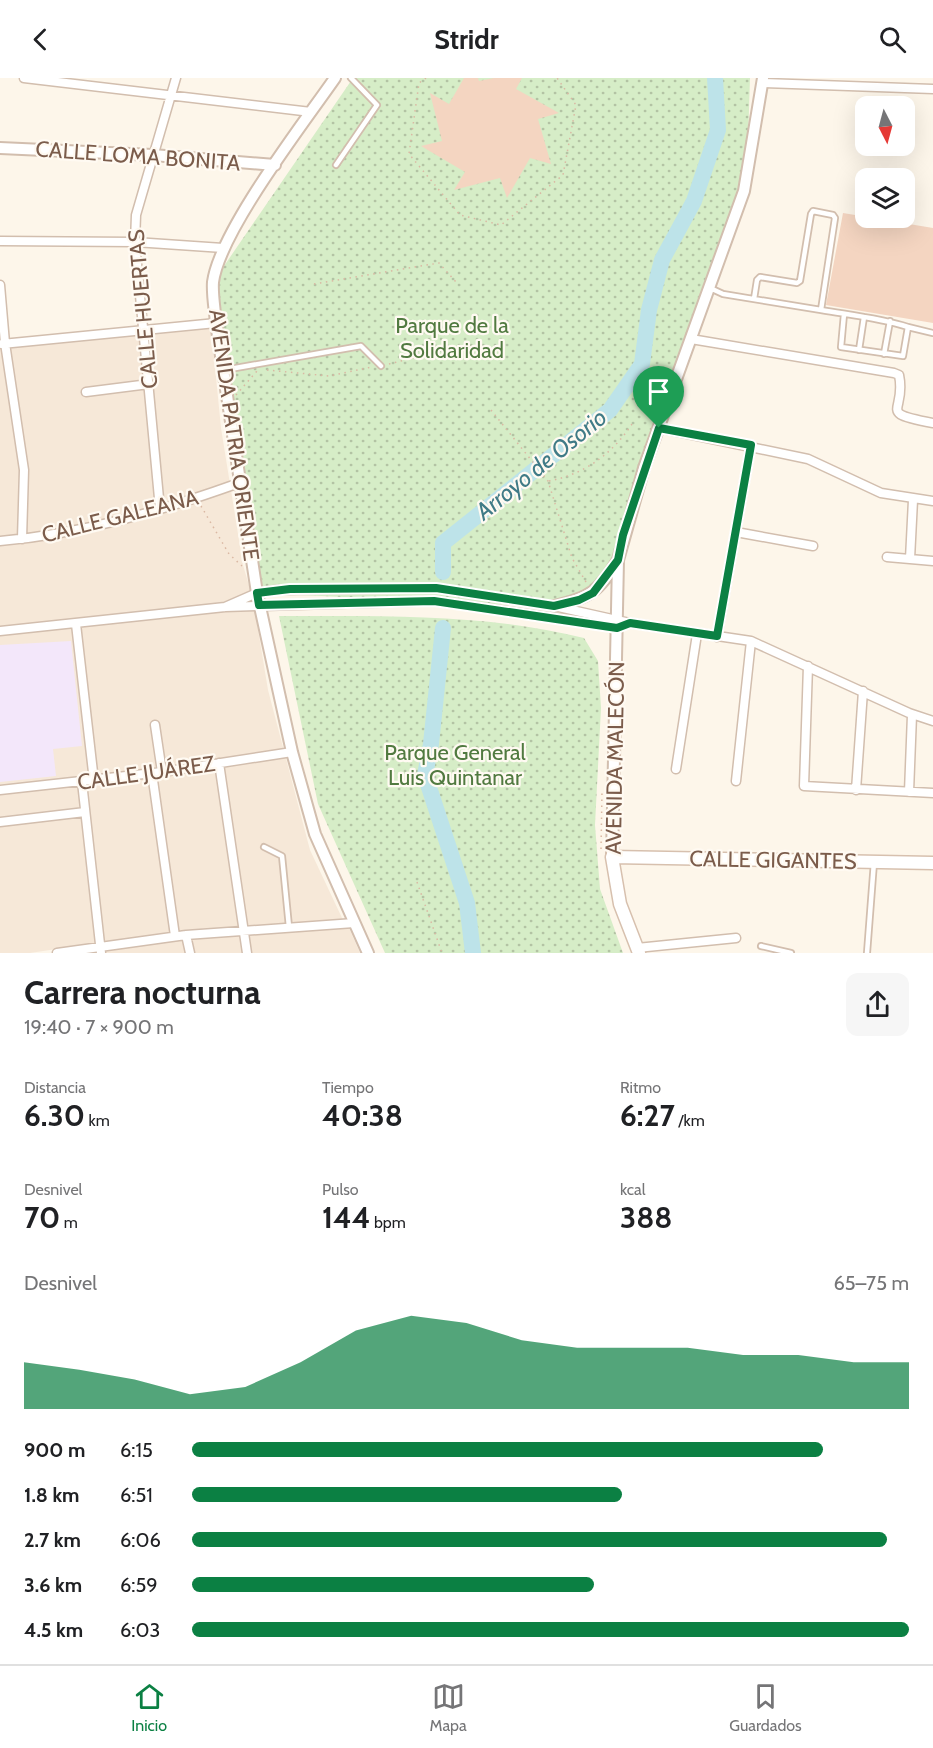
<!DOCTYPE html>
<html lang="es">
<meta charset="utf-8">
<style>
:root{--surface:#fff;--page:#f6f6f6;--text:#202124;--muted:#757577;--line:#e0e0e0;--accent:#0b8043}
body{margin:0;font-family:Cabin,sans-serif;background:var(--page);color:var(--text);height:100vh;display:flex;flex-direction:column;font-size:22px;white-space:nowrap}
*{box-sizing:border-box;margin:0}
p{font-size:20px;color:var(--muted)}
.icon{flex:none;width:33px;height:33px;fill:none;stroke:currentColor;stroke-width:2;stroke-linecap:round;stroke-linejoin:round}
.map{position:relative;height:875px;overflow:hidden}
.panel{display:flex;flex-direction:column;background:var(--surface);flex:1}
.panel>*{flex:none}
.needle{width:39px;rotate:174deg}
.controls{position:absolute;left:855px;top:18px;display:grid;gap:12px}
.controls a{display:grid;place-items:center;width:60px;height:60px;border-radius:12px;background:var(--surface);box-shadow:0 6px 24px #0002;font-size:30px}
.pin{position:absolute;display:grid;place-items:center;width:51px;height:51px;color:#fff;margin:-62px -26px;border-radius:50% 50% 50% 0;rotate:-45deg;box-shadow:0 0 6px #0007}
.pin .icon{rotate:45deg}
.round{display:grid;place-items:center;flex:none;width:63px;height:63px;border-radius:12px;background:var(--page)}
.overview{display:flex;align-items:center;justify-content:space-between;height:102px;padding:0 24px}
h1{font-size:33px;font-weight:700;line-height:45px}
.stats{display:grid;grid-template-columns:repeat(3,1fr);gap:9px;height:102px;padding:6px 24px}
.stats div{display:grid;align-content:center}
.stats b{font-size:30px;font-weight:700}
.stats small{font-size:16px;font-weight:400}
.stats p{font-size:16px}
.chart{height:168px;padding:12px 24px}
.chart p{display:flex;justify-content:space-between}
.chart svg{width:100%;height:108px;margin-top:6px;fill:var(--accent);opacity:.7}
ul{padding:0 24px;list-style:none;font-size:20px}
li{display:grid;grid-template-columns:96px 72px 1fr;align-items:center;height:45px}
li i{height:15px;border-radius:8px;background:var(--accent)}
header{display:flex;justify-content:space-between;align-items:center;height:78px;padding:0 24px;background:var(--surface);font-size:27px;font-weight:700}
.menu{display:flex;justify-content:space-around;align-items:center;height:84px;border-top:2px solid var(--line);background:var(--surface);font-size:16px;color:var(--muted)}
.menu a{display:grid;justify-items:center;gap:3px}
.menu .current{color:var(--accent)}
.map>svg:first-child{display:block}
.residential{fill:#f6e8d8}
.education{fill:#f3e7fa}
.park{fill:url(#park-dots)}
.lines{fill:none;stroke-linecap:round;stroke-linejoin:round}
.river{stroke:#bde3e9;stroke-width:16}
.building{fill:#f4d5c1}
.service-casing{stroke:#d2beae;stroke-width:8}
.minor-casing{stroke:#d2beae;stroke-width:11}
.tertiary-casing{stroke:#d2beae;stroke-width:14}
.secondary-casing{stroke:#d7c0ae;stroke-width:15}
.path{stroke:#dab8a3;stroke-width:1.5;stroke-dasharray:1.5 4.5;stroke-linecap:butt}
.service{stroke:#fff;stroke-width:4.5}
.minor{stroke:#fff;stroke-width:8}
.tertiary{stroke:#fff;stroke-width:10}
.secondary{stroke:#fff;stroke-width:12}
.route-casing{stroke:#fff;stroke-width:12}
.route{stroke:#0b8043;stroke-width:8}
.labels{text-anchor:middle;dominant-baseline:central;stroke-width:4.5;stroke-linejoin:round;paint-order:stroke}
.street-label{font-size:22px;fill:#7b5c4b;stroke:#fffaf2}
.park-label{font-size:22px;fill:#517a40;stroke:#fffaf2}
.water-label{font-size:24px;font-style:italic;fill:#407b87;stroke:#fffaf2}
</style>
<header><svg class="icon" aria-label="back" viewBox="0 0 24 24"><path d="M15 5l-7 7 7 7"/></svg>Stridr<svg class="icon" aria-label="search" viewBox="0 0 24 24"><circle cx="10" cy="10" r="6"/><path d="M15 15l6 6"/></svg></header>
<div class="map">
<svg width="933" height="875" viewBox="0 0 933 875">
<defs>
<pattern id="park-dots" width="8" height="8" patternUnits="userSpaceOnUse" patternTransform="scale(1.5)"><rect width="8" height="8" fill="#d6edc7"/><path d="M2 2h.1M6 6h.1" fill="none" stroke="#b3c3a4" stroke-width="1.8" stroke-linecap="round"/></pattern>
</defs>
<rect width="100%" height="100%" fill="#fdf6ea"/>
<!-- residential -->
<path class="residential" d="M211,249l10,101 22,137 10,34 15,91 42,160 33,70 -160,10 -153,23h-30v-606z
M349,850l11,25h-274l109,-15z"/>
<!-- education -->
<path class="education" d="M71,563l11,105 -29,3 3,27 -56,6v-137z"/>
<!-- park -->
<path class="park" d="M353,0h397l-3,94 -129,388 -25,33 -32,14 -304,-14 -44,-311z
M279,538c102,0 206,-3 305,22l14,23 3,47 -6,117 5,64 23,64h-238l-67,-149z"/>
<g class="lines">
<!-- river -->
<path class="river" d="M443,494v-29l167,-133 32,-46 7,-54 13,-50 32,-59 24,-71 -3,-52
M443,550l-12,116 -6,31 42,128 6,50"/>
</g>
<!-- building -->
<path class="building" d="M464,0h14l1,3 15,-3h28l-6,11 43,24 -21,6 13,45 -21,-6 -23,40 -7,-20 -46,12 11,-18 -44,-26 21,-5 -12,-48 19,11z
M843,135l90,15v95l-107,-18z"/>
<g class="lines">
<!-- service casing -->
<g class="service-casing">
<path id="service" d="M336,87l41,-60 -26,-27
M710,210l13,6 98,16 14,-92 -2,-3 -20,-4 -2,3 -11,67 -3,2 -37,-6 -3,3 -3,19
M821,232c29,5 59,8 87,17l-5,29 -62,-9 3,-33
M908,249l25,6
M859,272l5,-33
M884,276l6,-33
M224,292l137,-24 20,20
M264,769l18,9 7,71
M761,868l30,7
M867,875l7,-91"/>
</g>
<!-- minor casing -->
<g class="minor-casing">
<path id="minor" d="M24,0l287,34
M764,5l169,6
M0,163l135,1 88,6
M0,207l5,58 19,127 -2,69
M691,261l203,34 5,2c8,38 -24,37 34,48
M2,266l214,-21
M86,314l63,-8
M659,350l149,31 73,34 52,8
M160,431l-25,-267 1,-27 40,-137
M736,454l77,14
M0,463c82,-7 161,-30 239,-58
M887,479l46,4
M910,481l3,-59
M225,529l32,-14 19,-3 160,-2 118,18 76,17 121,18 158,72 24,8
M76,546l18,157
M0,553l225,-24 209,-6 186,26
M717,559l34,-192
M808,588l-4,120 129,7
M155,647l7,47
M219,685l28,190
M676,691l21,-135
M152,695l23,163
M736,703l15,-140
M82,704l19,171
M0,712l162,-18 130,-20
M856,712l7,-99
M909,714l3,-77
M0,744l85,-10
M186,857l4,18
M637,870l99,-10
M57,875l129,-18 168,-12"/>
</g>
<!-- tertiary casing -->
<g class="tertiary-casing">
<path id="tertiary" d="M335,0c-32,46 -115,153 -122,204 -1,13 2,28 3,41l41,270 35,159 23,82 53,119
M0,70l153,7 122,10
M554,528c36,-8 45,-15 64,-46
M612,779l6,-297 26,-92 100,-277 19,-113"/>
</g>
<!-- secondary casing -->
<g class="secondary-casing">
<path id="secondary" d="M639,875l-19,-49 -8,-47 321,6"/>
</g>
<!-- path -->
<path class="path" d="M426,0l-7,5 -10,71 51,61 41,10 62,-50 13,-70 -19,-27
M314,206l125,-21 17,19
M389,286l63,-16
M267,292l62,6 43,-9
M236,317l21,-24
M491,332l57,71 24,77 14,24
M549,403c36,-7 63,-27 83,-57
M201,428l28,48 13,12
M601,771l1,-58
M417,804l25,71"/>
<!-- service -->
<use href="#service" class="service"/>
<!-- minor -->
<use href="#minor" class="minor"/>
<!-- tertiary -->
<use href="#tertiary" class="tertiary"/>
<!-- secondary -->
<use href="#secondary" class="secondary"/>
</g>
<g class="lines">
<!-- route casing -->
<g class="route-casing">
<path id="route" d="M659,350l92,17 -34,191 -87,-13 -13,5 -183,-27 -175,4 -2,-12 33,-4 146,-1 118,18 25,-6 14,-7 25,-33 5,-25z"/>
</g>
<!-- route -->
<use href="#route" class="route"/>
</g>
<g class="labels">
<!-- street labels -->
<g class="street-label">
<text transform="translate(138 78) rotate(4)">CALLE LOMA BONITA</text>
<text transform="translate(143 231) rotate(-95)">CALLE HUERTAS</text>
<text transform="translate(234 357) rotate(82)">AVENIDA PATRIA ORIENTE</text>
<text transform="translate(120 438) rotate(-14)">CALLE GALEANA</text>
<text transform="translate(615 680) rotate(-89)">AVENIDA MALECÓN</text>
<text transform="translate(146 695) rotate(-8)">CALLE JUÁREZ</text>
<text transform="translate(773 782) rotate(1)">CALLE GIGANTES</text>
</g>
<!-- park labels -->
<g class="park-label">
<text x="452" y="247">Parque de la<tspan x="452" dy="25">Solidaridad</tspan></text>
<text x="455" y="674">Parque General<tspan x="455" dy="25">Luis Quintanar</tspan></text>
</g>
<!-- water labels -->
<g class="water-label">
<text transform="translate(541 386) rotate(-39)">Arroyo de Osorio</text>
</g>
</g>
</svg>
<div class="controls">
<a><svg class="needle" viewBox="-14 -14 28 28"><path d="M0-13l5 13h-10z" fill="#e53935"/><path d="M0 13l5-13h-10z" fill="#757577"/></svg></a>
<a><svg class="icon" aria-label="layers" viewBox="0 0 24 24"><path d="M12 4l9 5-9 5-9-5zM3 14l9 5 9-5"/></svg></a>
</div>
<div class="pin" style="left:659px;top:350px;background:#1e9e55"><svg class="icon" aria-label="arrive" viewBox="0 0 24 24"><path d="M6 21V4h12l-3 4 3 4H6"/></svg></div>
</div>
<section class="panel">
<div class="overview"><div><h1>Carrera nocturna</h1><p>19:40 · 7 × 900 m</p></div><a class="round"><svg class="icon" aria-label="share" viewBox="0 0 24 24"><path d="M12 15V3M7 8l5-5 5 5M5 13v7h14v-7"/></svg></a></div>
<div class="stats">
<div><p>Distancia</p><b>6.30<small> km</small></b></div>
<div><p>Tiempo</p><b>40:38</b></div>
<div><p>Ritmo</p><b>6:27<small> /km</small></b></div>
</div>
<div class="stats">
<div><p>Desnivel</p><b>70<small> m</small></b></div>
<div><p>Pulso</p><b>144<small> bpm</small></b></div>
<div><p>kcal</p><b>388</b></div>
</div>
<div class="chart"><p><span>Desnivel</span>65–75 m</p>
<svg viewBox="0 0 160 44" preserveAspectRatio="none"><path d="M0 44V25L10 28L20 32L30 38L40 35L50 25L60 12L70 6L80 9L90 16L100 19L110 19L120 19L130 22L140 22L150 25L160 25V44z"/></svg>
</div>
<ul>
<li><b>900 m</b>6:15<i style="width:88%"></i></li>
<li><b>1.8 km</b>6:51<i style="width:60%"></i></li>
<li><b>2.7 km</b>6:06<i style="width:97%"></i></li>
<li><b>3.6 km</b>6:59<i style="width:56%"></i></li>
<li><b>4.5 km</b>6:03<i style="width:100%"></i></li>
</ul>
</section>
<nav class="menu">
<a class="current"><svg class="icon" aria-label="home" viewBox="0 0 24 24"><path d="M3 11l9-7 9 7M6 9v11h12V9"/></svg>Inicio</a>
<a><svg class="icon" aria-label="map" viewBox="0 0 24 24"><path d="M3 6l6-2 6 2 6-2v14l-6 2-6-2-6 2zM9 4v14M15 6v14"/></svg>Mapa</a>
<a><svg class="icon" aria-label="saved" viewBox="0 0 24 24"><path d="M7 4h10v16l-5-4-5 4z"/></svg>Guardados</a>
</nav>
